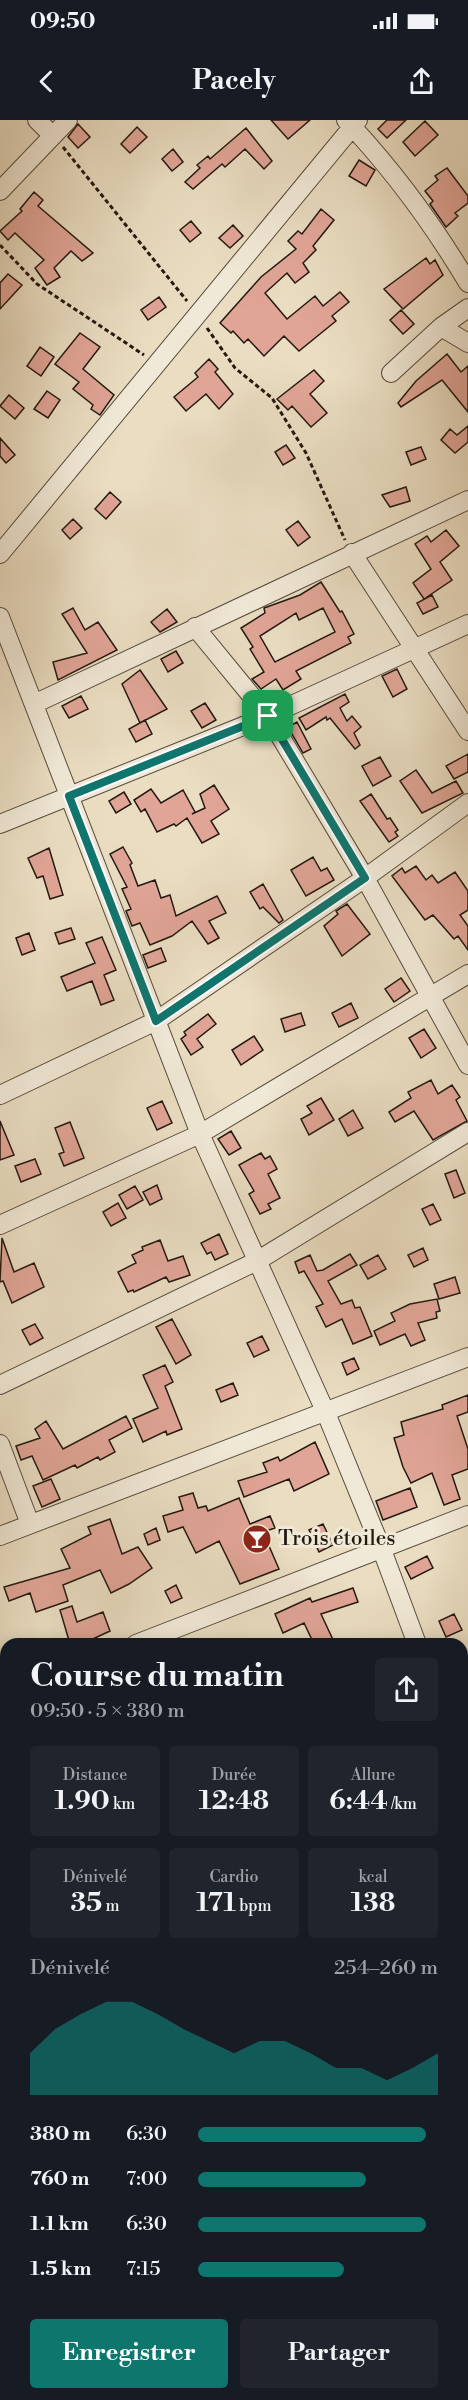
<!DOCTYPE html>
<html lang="fr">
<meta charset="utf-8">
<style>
:root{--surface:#171b24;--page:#20242c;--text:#f1f3f6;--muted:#9ea1a6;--accent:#0f766e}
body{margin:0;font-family:"Libre Bodoni",serif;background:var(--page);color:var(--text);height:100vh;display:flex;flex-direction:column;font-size:22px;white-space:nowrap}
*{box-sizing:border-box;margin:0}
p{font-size:20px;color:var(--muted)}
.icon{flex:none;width:33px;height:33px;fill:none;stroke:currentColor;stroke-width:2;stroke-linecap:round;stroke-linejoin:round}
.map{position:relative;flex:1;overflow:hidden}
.details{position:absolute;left:0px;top:1518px;width:468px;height:762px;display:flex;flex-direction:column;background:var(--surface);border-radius:18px 18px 0 0;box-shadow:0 3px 15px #0003}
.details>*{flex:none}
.pin{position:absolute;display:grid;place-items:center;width:51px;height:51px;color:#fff;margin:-26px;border-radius:12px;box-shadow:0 3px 9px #0006}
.round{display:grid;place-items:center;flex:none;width:63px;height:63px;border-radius:6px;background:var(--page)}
.overview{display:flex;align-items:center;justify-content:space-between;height:102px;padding:0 30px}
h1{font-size:33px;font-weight:700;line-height:45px}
.figures{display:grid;grid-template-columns:repeat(3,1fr);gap:9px;height:102px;padding:6px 30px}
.figures div{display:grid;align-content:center;border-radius:6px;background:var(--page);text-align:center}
.figures b{font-size:26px;font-weight:700}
.figures small{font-size:16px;font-weight:400}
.figures p{font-size:16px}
.chart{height:168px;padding:12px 30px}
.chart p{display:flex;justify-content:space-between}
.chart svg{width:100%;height:108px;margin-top:6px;fill:var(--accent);opacity:.7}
.action{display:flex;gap:12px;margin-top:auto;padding:12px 30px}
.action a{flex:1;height:69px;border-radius:6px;background:var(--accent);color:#fff;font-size:24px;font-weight:700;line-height:69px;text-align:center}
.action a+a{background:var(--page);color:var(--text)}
ul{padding:0 30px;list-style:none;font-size:20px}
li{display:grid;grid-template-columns:96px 72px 1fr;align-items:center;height:45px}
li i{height:15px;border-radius:8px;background:var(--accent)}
.status{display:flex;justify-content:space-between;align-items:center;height:42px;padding:0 30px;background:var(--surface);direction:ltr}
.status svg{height:16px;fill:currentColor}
header{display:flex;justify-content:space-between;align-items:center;height:78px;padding:0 30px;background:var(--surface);font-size:27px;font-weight:700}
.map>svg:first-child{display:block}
.building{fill:#e1a597;stroke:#231910;stroke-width:1.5;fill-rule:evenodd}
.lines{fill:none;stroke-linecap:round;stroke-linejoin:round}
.street-casing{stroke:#554a3c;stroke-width:20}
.path{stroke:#231910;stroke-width:3;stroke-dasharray:4.5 3;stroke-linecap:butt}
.street{stroke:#f1e9d7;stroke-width:18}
.route-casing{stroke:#fff;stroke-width:12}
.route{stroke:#0f766e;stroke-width:8}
.labels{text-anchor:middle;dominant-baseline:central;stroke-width:6;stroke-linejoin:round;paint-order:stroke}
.poi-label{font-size:21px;fill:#231910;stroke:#f1e9d7;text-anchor:start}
</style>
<div class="status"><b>09:50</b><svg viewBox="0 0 49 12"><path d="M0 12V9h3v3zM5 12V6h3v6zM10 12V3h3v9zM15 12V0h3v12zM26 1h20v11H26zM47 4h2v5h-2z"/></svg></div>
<header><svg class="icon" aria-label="back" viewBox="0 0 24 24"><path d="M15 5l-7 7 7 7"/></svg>Pacely<svg class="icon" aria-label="share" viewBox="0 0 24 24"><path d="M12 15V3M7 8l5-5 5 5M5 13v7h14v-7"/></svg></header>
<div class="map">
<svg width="468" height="2280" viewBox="0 0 468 2280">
<rect width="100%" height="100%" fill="#eaddc2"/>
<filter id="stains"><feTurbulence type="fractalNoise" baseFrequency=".00333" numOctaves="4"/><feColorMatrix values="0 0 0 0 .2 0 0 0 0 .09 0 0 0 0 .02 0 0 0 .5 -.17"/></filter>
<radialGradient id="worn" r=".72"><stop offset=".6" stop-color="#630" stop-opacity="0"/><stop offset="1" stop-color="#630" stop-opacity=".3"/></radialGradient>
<!-- building -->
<path class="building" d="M271,0h39l-22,19z
M387,0h19l-19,18 -9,-9z
M425,1l13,14 -23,21 -12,-14z
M78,4l12,13 -12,11 -10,-11z
M137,7l10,10 -17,16 -9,-9z
M246,8l26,33 -8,8 -19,-20 -20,18 -3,-3 -29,25 -8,-7 15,-14 -3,-3 11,-9 2,3z
M173,29l10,13 -11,9 -10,-12z
M359,40l16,10 -9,16 -17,-10z
M447,48l21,28v7l-13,10 3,3 -12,11 -16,-23 3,-3 -8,-10 13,-11 -3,-4z
M34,72l9,8 -5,6 55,47 -11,8 -11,-10 -17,17 6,9 -13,8 -12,-17 9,-8 -29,-27 -7,7 -8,-9 22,-20 -2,-2z
M321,89l13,11 -21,26 3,4 -13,13 6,9 -14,11 -8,-10 -22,20 22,26 28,-23 8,10 17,-14 9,10 -17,14 4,5 -37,30 -15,-15 -20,20 -16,-17 -4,4 -11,-12 -2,2 -11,-10 41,-46 35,-28 -8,-8 10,-10 4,3z
M191,101l10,12 -11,9 -10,-12z
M233,105l10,11 -13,12 -11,-10z
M426,138l4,6 5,-4 8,15 -40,34 -19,-20z
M8,154l14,11 -22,24v-26z
M159,177l7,10 -18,13 -7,-10z
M401,190l13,14 -11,10 -13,-14z
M80,213l20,14 -17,22 31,26 -14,20 -9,-6 2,-4 -20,-16 6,-7 -24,-18z
M40,227l14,10 -13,19 -14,-10z
M447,234l14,18 7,-6v46l-26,-32 -41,27 -3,-4 18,-22z
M209,239l9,10 -3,3 18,22 -14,15 -13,-15 -20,17 -12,-14 24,-20 -3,-4z
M314,250l10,11 -14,13 17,19 -16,14 -19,-21 -4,4 -11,-11z
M47,271l13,9 -12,18 -14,-9z
M9,275l15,13 -9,11 -15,-13z
M468,306v16l-13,11 -14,-13 9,-11 7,6z
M0,318l15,17 -9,8 -6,-7z
M286,325l9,13 -12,7 -8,-13z
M421,327l5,12 -15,6 -5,-13z
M406,367l4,14 -20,6 -8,-12z
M110,372l11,10 -15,17 -11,-10z
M73,399l9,9 -12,11 -8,-9z
M298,401l12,16 -12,9 -12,-16z
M446,410l13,16 -19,16 12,18 -28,19 -11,-16 18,-14 -16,-25 12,-8 4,6z
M321,462l19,30 2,-1 12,23 -6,3 3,6 -55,28 5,8 -18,11 -7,-11 -15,10 -9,-10 12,-7 -14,-23 3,-2 -12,-19 24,-15 -1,-5 36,-13zM323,488l12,24 -60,30 -15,-26 36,-23 3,7z
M432,475l6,12 -15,7 -6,-11z
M73,488l12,22 13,-8 19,28 -59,30 -5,-18 34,-9 -25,-39z
M167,489l10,13 -17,10 -9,-10z
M176,531l7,12 -15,9 -7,-13z
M397,549l10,20 -14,8 -11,-21z
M140,550l27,39 -27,14 -18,-39z
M345,574l4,8 -9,6 7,13 5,-5 9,11 -7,6 6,12 -5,4 -25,-31 -3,2 -1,-3 -20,13 -7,-12z
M81,576l7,13 -19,9 -7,-12z
M205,583l11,17 -14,8 -11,-17z
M145,600l7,14 -16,8 -7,-13z
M297,602l14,27 -8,4 -15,-26z
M468,634v18l-14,7 -8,-13z
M380,637l11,19 -18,10 -11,-20z
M416,650l16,23 24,-12 7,12 -41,20 -22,-32z
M214,665l15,24 -18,12 8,13 -17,9 -15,-25 -11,8 -2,-2 -17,8 -12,-23 -4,3 -7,-12 17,-11 10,14 22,-13 12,22 -3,2 13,-6 -5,-14z
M124,672l7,12 -15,9 -7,-12z
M371,674l16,25 3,-1 8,12 -3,2 3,4 -9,6 -29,-41z
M123,727l9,16 -2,2 8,21 17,-6 6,18 9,-3 6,21 41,-20 9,17 -17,8 10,17 -11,6 -16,-23 -20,15 -22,9 -10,-22 -8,3 -6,-15 5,-2 -9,-20 5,-2 -17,-33z
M49,728l14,47 -13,4 -7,-23 -6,2 -9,-20z
M313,737l8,14 6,-3 7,12 -28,16 -15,-26z
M416,746l10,14 6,-5 6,8 17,-11 13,19v19l-8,5 8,11v24l-10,-14 -4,3 -21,-24 -8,5 -33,-44 10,-8 3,5z
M263,764l20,36 -4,3 -16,-16 -3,2 -10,-17z
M347,784l23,30 -28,22 -18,-30 14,-12 -2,-3z
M71,808l4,11 -16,5 -4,-11z
M29,813l6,17 -13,5 -6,-17z
M102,817l14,33 -12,5 10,25 -13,5 -9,-24 -25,10 -6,-14 34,-14 -9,-20z
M161,828l5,13 -18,7 -5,-13z
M401,858l9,13 -16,11 -9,-13z
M351,883l7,15 -19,9 -7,-14z
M301,893l4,12 -20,7 -4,-13z
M208,894l8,10 -19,15 6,8 -12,8 -10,-16 5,-4 -2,-3z
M424,909l12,19 -15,10 -12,-20z
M254,916l9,14 -22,15 -9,-15z
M431,960l7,14 14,-9 8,12 -4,3 11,21 -34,19 -19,-29 -19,11 -6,-10 22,-14 -3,-6z
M321,978l13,22 -25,15 -8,-16 11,-6 -5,-7z
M162,981l10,22 -15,7 -10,-22z
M353,990l10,18 -15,8 -9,-17z
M0,1001l14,34 -14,5z
M70,1002l14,36 -20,8 -5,-12 5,-2 -9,-24z
M231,1011l10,17 -12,7 -11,-16z
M261,1033l4,6 5,-3 7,13 -9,5 12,24 -12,6 3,5 -11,5 -11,-20 5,-3 -15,-26z
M35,1039l6,15 -20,8 -6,-16z
M456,1050l9,23 -11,5 -9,-24z
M157,1065l5,14 -12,6 -7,-13z
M135,1066l8,14 -16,9 -8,-14z
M118,1083l8,15 -15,8 -8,-14z
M433,1084l8,16 -11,5 -8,-16z
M219,1114l9,20 -13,6 -4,-8 -4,2 -6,-11z
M2,1118l12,34 20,-9 10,24 -32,16 -9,-22 -3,1z
M160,1120l8,21 15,-5 7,19 -21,7 -3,-5 -32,15 -1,-2 -5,2 -10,-20 18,-9 -4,-8 11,-5 -1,-3z
M423,1128l5,12 -14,7 -6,-12z
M350,1134l7,11 -29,16 13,23 11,-4 3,8 5,-1 12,29 -19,8 -11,-25 -16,8 -10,-20 7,-3 -19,-33 -5,2 -4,-11 15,-7 7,16 6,-1z
M378,1135l8,14 -18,10 -8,-14z
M455,1157l5,16 -21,6 -5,-15z
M437,1179l3,12 -4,1 1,6 -19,5 7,17 -14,6 -6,-12 -25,11 -6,-14 21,-10 -4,-8 19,-9z
M172,1199l19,36 -15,9 -20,-37z
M35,1204l8,14 -13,7 -8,-15z
M262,1216l7,14 -15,7 -7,-14z
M354,1238l5,11 -12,6 -5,-12z
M165,1245l8,17 -8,4 17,43 -15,6 -1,-4 -23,11 -10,-23 25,-11 -15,-33z
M233,1263l5,12 -17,7 -5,-12z
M468,1275v17l-11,4 11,33v20l-16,6 8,24 -16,6 -12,-32 -21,10 -8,-16 -9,-29 10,-3 -3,-13 42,-13 -1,-4z
M126,1296l6,12 -23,12 6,12 -15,8 -2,-3 -21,11 -2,-3 -32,15 -11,-24 -11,4 -5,-14 24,-8 -5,-9 11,-8 17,28z
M315,1322l14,32 -35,17 -5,-12 -45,18 -6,-16 29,-9 -4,-9 15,-6 2,4z
M51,1359l9,20 -18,8 -9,-21z
M410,1368l7,19 -34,13 -7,-19z
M193,1373l5,15 8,-2 2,5 31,-13 11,26 20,-8 5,12 -12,4 16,37 -39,15 -21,-43 -23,12 -13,-26 -15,5 -5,-16 20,-6 -4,-13z
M110,1399l12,35 16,-7 14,21 -23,16 -18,9 -11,-23 -37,15 5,16 -32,11 -6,-19 -21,8 -5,-14 66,-19 -9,-19 30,-15 -3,-7z
M323,1404l10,21 -14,7 -10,-22z
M156,1408l4,12 -12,5 -4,-11z
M427,1436l6,12 -22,11 -6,-12z
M176,1465l6,13 -11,5 -6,-12z
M353,1468l5,14 -37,12 14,30h-21l-10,-21 -21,10 -8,-19 35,-16 2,4z
M72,1486l5,16 26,-10 7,19 -28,13h-12l-10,-34z
M454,1494l8,16 -16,7 -7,-16z"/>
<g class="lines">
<!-- street casing -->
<g class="street-casing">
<path id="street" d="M37,0l16,16
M346,0c47,50 87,104 122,163
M0,71l68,-71
M441,207l27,16
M391,253l50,-46 27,-19
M352,433l116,178
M0,434l358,-434
M0,497l200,517 126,279 56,137 35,94
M195,507l73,89 97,162 103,187
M34,584l434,-204
M0,704l268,-108 200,-92
M0,975l156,-74 209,-143 103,-75
M0,1105l200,-91 268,-160
M0,1265l257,-124 211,-129
M0,1324l30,80
M0,1416l468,-179
M136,1524l332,-129
M462,1559l6,-3
M0,1576l6,-2
M462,1648l6,16
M462,1718l6,-2
M0,1743l6,-3
M462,1812l6,-2
M0,1898l6,-3
M462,1968l6,-3
M175,2274l3,6
M70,2280l8,-6"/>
</g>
<!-- path -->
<path class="path" d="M63,27l124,154
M0,125l37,39 107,71
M207,208l28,40 37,30 34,55 39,87"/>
<!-- street -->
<use href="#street" class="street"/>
</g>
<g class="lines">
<!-- route casing -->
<g class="route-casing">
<path id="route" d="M268,596l97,162 -209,143 -87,-225z"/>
</g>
<!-- route -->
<use href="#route" class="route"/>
</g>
<!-- icons -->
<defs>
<g id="bar-disc" transform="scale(1.5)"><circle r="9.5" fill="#8f2418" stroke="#f1e9d7"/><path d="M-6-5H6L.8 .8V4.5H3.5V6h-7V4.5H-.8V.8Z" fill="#fff"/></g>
</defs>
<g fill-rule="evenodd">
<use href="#bar-disc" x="257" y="1419"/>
</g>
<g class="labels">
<!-- poi labels -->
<g class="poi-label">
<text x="278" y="1419">Trois étoiles</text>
</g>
</g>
<rect width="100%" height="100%" filter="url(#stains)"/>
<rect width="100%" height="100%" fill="url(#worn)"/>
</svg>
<div class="pin" style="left:268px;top:596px;background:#1e9e55"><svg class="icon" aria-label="arrive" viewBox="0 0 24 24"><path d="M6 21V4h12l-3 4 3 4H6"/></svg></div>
<section class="details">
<div class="overview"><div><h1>Course du matin</h1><p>09:50 · 5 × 380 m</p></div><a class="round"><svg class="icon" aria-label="share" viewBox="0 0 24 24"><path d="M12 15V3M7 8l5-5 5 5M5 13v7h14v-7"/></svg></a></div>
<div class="figures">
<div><p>Distance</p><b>1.90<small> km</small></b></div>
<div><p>Durée</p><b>12:48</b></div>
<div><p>Allure</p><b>6:44<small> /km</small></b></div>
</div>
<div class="figures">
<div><p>Dénivelé</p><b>35<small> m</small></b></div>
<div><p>Cardio</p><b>171<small> bpm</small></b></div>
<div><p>kcal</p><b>138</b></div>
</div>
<div class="chart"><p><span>Dénivelé</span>254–260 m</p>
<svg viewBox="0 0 160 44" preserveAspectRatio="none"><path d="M0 44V27L10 17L20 11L30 6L40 6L50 11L60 17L70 22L80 27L90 22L100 22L110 27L120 33L130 33L140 38L150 33L160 27V44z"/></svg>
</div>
<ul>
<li><b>380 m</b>6:30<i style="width:95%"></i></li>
<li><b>760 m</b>7:00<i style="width:70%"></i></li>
<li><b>1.1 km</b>6:30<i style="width:95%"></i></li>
<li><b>1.5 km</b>7:15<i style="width:61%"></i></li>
</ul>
<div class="action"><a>Enregistrer</a><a>Partager</a></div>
</section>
</div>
